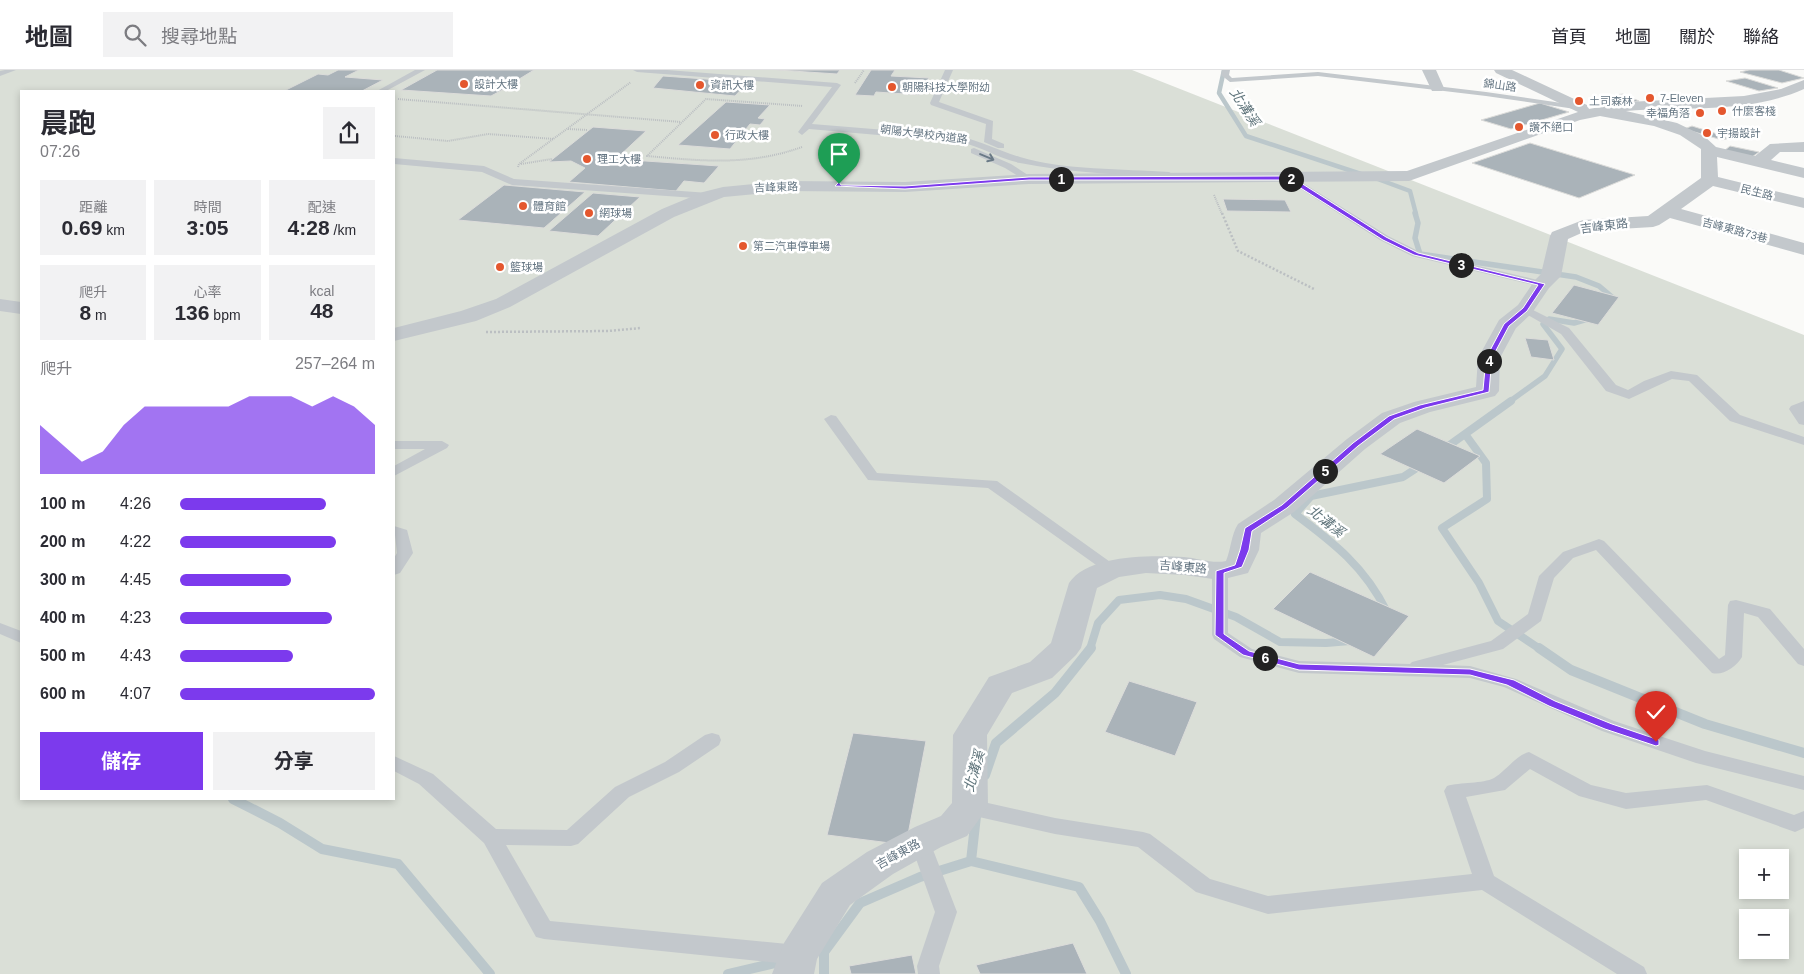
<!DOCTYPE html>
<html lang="zh-TW">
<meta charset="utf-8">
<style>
:root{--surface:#fff;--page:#f2f2f3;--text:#2b2b33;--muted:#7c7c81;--line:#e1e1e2;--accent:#7c3aed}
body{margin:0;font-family:Arial,"Noto Sans TC",sans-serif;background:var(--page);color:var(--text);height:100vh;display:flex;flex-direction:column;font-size:19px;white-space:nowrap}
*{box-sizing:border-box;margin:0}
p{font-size:16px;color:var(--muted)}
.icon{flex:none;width:28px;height:28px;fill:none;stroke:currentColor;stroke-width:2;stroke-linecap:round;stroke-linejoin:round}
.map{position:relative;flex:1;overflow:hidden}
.panel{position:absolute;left:20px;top:20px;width:375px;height:710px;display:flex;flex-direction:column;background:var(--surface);border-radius:0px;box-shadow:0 2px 8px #0003}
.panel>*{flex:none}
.tools{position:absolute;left:1739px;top:779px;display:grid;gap:10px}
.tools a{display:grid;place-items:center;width:50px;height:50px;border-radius:0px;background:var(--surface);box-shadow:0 2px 8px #0003;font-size:25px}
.pin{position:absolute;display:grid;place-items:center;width:42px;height:42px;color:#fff;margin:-51px -21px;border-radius:50% 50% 50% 0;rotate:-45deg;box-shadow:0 0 5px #0007}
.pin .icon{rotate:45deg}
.km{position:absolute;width:25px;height:25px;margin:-12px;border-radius:50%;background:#222;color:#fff;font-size:14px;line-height:25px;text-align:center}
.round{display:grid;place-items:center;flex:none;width:52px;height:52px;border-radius:0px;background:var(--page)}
.overview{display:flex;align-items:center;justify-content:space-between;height:85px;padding:0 20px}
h1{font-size:28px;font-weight:700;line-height:38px}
.figures{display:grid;grid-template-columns:repeat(3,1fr);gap:8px;height:85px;padding:5px 20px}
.figures div{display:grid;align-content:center;border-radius:0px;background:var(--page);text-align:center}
.figures b{font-size:21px;font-weight:700}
.figures small{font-size:14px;font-weight:400}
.figures p{font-size:14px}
.chart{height:140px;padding:10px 20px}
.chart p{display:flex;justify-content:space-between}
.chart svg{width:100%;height:90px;margin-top:5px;fill:var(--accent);opacity:.7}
.button{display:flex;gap:10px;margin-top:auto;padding:10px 20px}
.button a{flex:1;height:58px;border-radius:0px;background:var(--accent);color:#fff;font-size:20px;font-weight:700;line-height:58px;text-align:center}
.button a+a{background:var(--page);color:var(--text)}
ul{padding:0 20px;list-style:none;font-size:16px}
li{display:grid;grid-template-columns:80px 60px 1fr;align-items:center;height:38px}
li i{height:12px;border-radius:6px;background:var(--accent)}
header{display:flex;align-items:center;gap:30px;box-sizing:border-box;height:70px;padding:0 25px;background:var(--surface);border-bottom:1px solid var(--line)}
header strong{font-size:24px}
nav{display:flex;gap:28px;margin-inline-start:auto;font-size:18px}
.search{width:350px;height:45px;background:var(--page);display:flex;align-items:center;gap:12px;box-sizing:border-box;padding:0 18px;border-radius:0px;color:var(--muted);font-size:19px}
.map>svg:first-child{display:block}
.green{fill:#dadfd7;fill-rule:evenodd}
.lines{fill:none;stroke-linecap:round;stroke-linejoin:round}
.stream-far3{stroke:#bbc7cb;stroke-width:4.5}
.stream-far2{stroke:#bbc7cb;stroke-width:5.5}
.stream-far1{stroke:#bbc7cb;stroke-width:8}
.stream{stroke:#bbc7cb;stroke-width:10}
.building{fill:#aab3b9;stroke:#dcdcda}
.path-far1{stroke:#bbbfc2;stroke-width:2;stroke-dasharray:1 1;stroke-linecap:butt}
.path{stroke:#bbbfc2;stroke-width:2.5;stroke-dasharray:2 2;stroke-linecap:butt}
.lane{fill:#c3c8cc;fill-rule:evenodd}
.street{fill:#c3c8cc;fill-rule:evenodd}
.oneway{stroke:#6a7a87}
.route{fill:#7c3aed;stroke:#fff}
.poi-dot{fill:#e4572e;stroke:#fff;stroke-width:2}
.labels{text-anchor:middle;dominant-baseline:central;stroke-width:5;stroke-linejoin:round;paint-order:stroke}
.far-poi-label{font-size:11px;fill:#657683;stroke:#fff;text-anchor:start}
.far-street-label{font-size:11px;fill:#657683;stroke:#fff}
.street-label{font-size:12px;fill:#657683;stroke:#fff}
.water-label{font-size:14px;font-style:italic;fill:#60757c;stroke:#fff}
</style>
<header>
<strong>地圖</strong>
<div class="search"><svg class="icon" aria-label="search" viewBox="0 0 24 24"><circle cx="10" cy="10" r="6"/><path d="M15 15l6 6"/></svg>搜尋地點</div>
<nav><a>首頁</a><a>地圖</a><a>關於</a><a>聯絡</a></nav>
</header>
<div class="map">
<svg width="1804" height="904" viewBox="0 0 1804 904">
<rect width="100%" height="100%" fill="#fafaf8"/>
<!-- green -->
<path class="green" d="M0,0h1132l672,265v639h-1804zM21,21h373v708h-373zM1748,788h32v32h-32zM1748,848h32v32h-32z"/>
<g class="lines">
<!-- stream-far3 -->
<path class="stream-far3" d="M1224,0l-5,23 27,43 118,39
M1375,108l35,13 6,23"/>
<!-- stream-far2 -->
<path class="stream-far2" d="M1415,143l3,10 -3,15 5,16 156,23 23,9 13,11 -1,4
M1509,332l36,-26 17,-27 -19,-25 6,-5 25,4 17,-5"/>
<!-- stream-far1 -->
<path class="stream-far1" d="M1465,364l21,29 1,36 -45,29 37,55 19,38 42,28
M1444,379l67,-48
M1387,542c-22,-45 -53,-69 -92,-98l16,-18 92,-19 20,-13
M1090,579l8,-26 21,-23 41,-5 26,4 50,18 44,25 46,1 24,-2"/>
<!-- stream -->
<path class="stream" d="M1539,578l32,22 134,54 99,29
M985,705l11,-32 59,-50 36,-45
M233,729l47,24 42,26 76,15 92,110
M971,791l108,26 21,34 26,53
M728,904l56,-13
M824,904v-22l36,-49 60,-26 51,-16 5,-45"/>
</g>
<!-- building -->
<path class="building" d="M338,0h21l-14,7 38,3 -21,11h-78l34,-17 10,1z
M437,0h97l-18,11 5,1 -8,5h-5l-17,9 -90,-6z
M777,0h63l-3,4z
M871,0h24l-4,6 38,2 -9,17 -44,-3 -2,4 -19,-1z
M1749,0h30l25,8 -22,5 -42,-11z
M663,6l85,6 -13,14 -82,-8z
M1745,8l33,10 -19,3 -33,-10z
M1623,24l16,7 -9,1 -16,-7z
M726,32l44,3 -12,13 7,1 -5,6 -10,-1 -20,25 -52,-4z
M1540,33l29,9 -58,17 -30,-9z
M1692,56l38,12 -8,2 -38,-11z
M593,57l53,4 -30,28 103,7 -15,17 -20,-2 -8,10 -107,-9 16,-14 -14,-7 -22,1z
M1530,73l105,32 -56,23 -107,-35z
M1730,76l29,6 -7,5 -28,-6z
M504,115l81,7 -41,36 -86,-8z
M593,123l47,4 -42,39 -49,-5z
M1223,129l62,1 6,12 -64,-1z
M1574,215l45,12 -21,28 -46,-12z
M1525,268l23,2 6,20 -23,-3z
M1417,359l63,27 -36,27 -64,-29z
M1310,502l99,44 -35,41 -101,-48z
M1129,611l68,21 -22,54 -70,-24z
M853,663l73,8 -20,104 -79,-10z
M1073,873l14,31h-107l-4,-9z
M912,885l4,19h-65l-2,-8z"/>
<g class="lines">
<!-- path-far1 -->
<path class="path-far1" d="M855,13l9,-13
M398,29l283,23
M568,59l20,1
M395,66l53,5 40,-7 66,5
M802,77c-53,19 -100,14 -155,9l59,-57 97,7
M521,94l31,-5
M518,97l1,-3 112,-82
M1214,125l8,19"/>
<!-- path -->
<path class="path" d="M1222,143l16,38 76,38
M486,262l122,-1 33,-3"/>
<!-- lane -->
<path class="lane" d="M5,0h11l-16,6v-5z
M415,0h10l-39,21h-9z
M633,0h34l170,13 4,2 -29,39 147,12c22,5 40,15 61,21 42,13 105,12 149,15l5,3 -5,3c-50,-4 -100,-5 -149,-15 -21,-4 -39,-17 -61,-21l-150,-13 -7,6 -4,-3 34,-45 -195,-15z
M945,0h8l-14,32 54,19 -1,18 12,5v4h-6l-14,-6 2,-18 -55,-19 -1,-2z
M1222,0h8l-1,5 3,3 86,-6 168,20 96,14 4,2 -4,2 -96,-14 -168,-20 -88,6 -9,-7z
M974,78l37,16 23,15 -5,3 -3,-1 -21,-13 -34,-15v-4z
M394,88l90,8 30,13 195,14 5,3 -5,3 -197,-14 -30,-13 -88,-8z
M1290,105l98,61 32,16 126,30 2,2 -6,3 -130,-31 -32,-16 -93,-60v-4z
M1525,236l44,22 47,57 12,5 16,-9 27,-10 26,4 43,40 64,22v8l-74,-24 -41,-40 -17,-2 -43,20 -23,-8 -45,-57 -40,-23 -2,-2 2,-2z
M1804,331v24l-5,-1 -10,-15 2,-3z
M831,345l5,1 41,57 120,8 123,88 -2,3h-12l-118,-84 -120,-8 -44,-61z
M394,371h48l7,4 -2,3 -53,28v-10l31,-17h-31z
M394,456l13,4 6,23 -13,20 -6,2v-17l3,-5z
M1599,469l5,2 115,118 6,-4 3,-50 2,-4 6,-1 34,9 34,40v17l-6,-2 -40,-47 -14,-4 -2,44c-6,10 -19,19 -30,16l-116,-123 -23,8 -19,20 -13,43 -38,28 -60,16 27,1 46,13 98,42 91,30 99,25v14l-108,-27 -94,-32 -98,-44 -34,-9 -171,-5 -59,-16 -26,-18 -2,-4v-64l2,-3h12l2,3v62l24,16 47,12 111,3 2,-2 79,-21 37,-27 11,-38 24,-24z
M0,553l21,8v12l-21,-9z
M712,663l7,2 2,5 -2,5 -40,27 -50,25 -51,47 -7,2 -65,-1 44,76 248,24 8,3 3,7 -3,7 -8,3 -254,-26 -8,-2 -52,-94 -65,-59 -25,-13v-15l39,18 63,55 71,1 48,-43 50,-25 40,-27z
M1529,682l62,33 35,8 81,-8 87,30 10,-4v17l-9,4 -89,-32 -80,9 -47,-13 -49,-27 -25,21 -39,7 28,79 150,91 3,7h-30l-135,-84 -214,24 -72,-22 -58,-45 -83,-13 -85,-19 -7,-3 -3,-5 3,-5 7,-3 85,19 88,14 7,2 60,45 58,17 204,-22 -28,-83 3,-5c13,-4 36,-2 47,-8 13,-8 21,-22 35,-26z
M920,764l7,2 3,6 27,70 -18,54 1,8h-22l-1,-8 18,-54 -25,-70 3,-6z"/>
<!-- street -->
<path class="street" d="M1422,0h14l8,18 -2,3h-10z
M1494,0h18l75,35 2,4 39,-7 116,-6 37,-7 23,-9v9c-56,25 -118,17 -178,22l51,12 27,13 12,11 39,9 15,-12 34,-2v10h-24l-9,8 33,8v10l-87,-21 1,20 86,21v10l-91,-22 -32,23 123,34v12l-134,-37 -11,7 -6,2 -67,4 -18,8 -7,37 -12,12 -17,25 -16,15 -16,30 -1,33 -4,5 -65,16 -30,11 -35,26 -71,63 -33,21 -2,17 -11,23 -28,7 -35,-5 -39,-2 -27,4 -22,11 -16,60 -5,7 -24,23 -40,15 -25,42 1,72 -21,29 -26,11 -48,27 -43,31 -33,54 -3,15h-42l12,-31 38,-60 45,-31 48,-25 26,-11 11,-13 1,-68 36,-58 41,-15 21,-19 18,-60c19,-29 84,-28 115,-26 13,1 29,7 42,4 5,-12 5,-26 12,-37l36,-24 73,-61 35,-26 32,-11 62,-15 2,-29 21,-38 19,-15 17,-25 6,-6 9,-38 2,-4 31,-12 65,-4 53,-38v-29l-21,-14 -26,-9 -54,-10 -20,4 -171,61 -380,3 -124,8 -119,-1 -62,6 -50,20 -164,90 -34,14 -82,20v-13l67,-17 35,-12 166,-90 41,-17 20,-5 63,-6 119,1 124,-8 378,-3 171,-59 -82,-39z
M0,229l21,3v12l-21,-3z"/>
</g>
<!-- one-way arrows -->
<defs><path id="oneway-shaft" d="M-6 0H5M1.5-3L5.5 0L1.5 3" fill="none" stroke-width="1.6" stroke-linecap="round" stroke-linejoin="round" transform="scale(1.25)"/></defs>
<use class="oneway" href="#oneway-shaft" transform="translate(987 87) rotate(23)"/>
<!-- route -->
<path class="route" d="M1290,106l96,61 32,16 127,31 -18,27 -18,15 -17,32 -3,34 -64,16 -31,11 -36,27 -71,62 -35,23 -3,19 -7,17 -18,6v61l25,17 50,13 171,5 44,11 41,21 57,23 47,16v5l-3,1 -51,-17 -56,-23 -42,-21 -37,-10 -171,-5 -56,-15 -28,-20 1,-64 19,-6 5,-15 5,-22 37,-23 71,-62 36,-27 31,-11 63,-15 3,-32 18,-34 19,-16 15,-23 -124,-30 -31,-15 -95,-60h-259l-124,9 -70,-3 4,-4 2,3 64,1 124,-9z"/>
<!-- markers -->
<g class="poi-dot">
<circle cx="464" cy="14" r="5"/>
<circle cx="700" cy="15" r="5"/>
<circle cx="892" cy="17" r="5"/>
<circle cx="1650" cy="28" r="5"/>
<circle cx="1579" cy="31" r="5"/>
<circle cx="1722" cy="41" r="5"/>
<circle cx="1700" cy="43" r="5"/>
<circle cx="1519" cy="57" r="5"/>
<circle cx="1707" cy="63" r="5"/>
<circle cx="715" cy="65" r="5"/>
<circle cx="587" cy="89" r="5"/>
<circle cx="523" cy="136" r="5"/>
<circle cx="589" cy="143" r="5"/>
<circle cx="743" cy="176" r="5"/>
<circle cx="500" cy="197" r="5"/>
</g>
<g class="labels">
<!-- far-poi labels -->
<g class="far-poi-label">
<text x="474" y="14">設計大樓</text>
<text x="710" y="15">資訊大樓</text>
<text x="902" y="17">朝陽科技大學附幼</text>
<text x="1660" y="28">7-Eleven</text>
<text x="1589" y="31">土司森林</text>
<text x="1732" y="41">什麼客棧</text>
<text x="1690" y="43" text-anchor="end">幸福角落</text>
<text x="1529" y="57">讚不絕口</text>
<text x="1717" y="63">宇揚設計</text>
<text x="725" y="65">行政大樓</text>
<text x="597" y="89">理工大樓</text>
<text x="533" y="136">體育館</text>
<text x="599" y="143">網球場</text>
<text x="753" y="176">第二汽車停車場</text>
<text x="510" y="197">籃球場</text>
</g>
<!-- far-street labels -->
<g class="far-street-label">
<text transform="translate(1500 15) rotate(8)">錦山路</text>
<text transform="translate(924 64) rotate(7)">朝陽大學校內道路</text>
<text transform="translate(776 117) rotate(-2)">吉峰東路</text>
<text transform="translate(1757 122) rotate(14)">民生路</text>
<text transform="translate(1735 160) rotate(15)">吉峰東路73巷</text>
</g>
<!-- street labels -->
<g class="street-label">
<text transform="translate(1604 156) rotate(-7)">吉峰東路</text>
<text transform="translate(1183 497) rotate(5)">吉峰東路</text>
<text transform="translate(898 784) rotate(-29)">吉峰東路</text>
</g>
<!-- water labels -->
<g class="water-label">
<text transform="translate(1245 37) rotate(57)">北溝溪</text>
<text transform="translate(1326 451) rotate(38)">北溝溪</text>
<text transform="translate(974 701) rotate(-74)">北溝溪</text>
</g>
</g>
</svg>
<div class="tools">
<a>+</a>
<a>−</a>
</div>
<div class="pin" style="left:839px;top:114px;background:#1e9e55"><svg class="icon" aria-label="arrive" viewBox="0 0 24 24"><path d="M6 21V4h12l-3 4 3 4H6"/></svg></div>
<div class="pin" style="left:1656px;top:672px;background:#d93025"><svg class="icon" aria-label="check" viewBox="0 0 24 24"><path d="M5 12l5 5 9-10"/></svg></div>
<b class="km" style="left:1061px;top:109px">1</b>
<b class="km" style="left:1291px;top:109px">2</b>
<b class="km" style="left:1461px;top:195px">3</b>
<b class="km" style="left:1489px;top:291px">4</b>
<b class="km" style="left:1325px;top:401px">5</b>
<b class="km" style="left:1265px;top:588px">6</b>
<section class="panel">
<div class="overview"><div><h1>晨跑</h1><p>07:26</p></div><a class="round"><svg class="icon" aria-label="share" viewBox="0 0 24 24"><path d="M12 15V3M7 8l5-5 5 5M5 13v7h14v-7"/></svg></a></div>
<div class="figures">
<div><p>距離</p><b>0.69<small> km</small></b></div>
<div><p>時間</p><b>3:05</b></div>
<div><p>配速</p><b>4:28<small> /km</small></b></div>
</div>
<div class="figures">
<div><p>爬升</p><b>8<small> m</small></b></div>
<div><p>心率</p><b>136<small> bpm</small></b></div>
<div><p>kcal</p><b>48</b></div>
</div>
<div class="chart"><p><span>爬升</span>257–264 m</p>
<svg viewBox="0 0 160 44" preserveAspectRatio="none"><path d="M0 44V20L10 29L20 38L30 33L40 20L50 11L60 11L70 11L80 11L90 11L100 6L110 6L120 6L130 11L140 6L150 11L160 20V44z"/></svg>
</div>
<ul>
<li><b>100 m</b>4:26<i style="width:75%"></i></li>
<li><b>200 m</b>4:22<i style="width:80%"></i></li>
<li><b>300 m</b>4:45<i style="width:57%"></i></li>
<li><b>400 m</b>4:23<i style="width:78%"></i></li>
<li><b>500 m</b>4:43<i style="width:58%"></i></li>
<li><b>600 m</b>4:07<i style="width:100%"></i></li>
</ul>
<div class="button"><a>儲存</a><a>分享</a></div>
</section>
</div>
